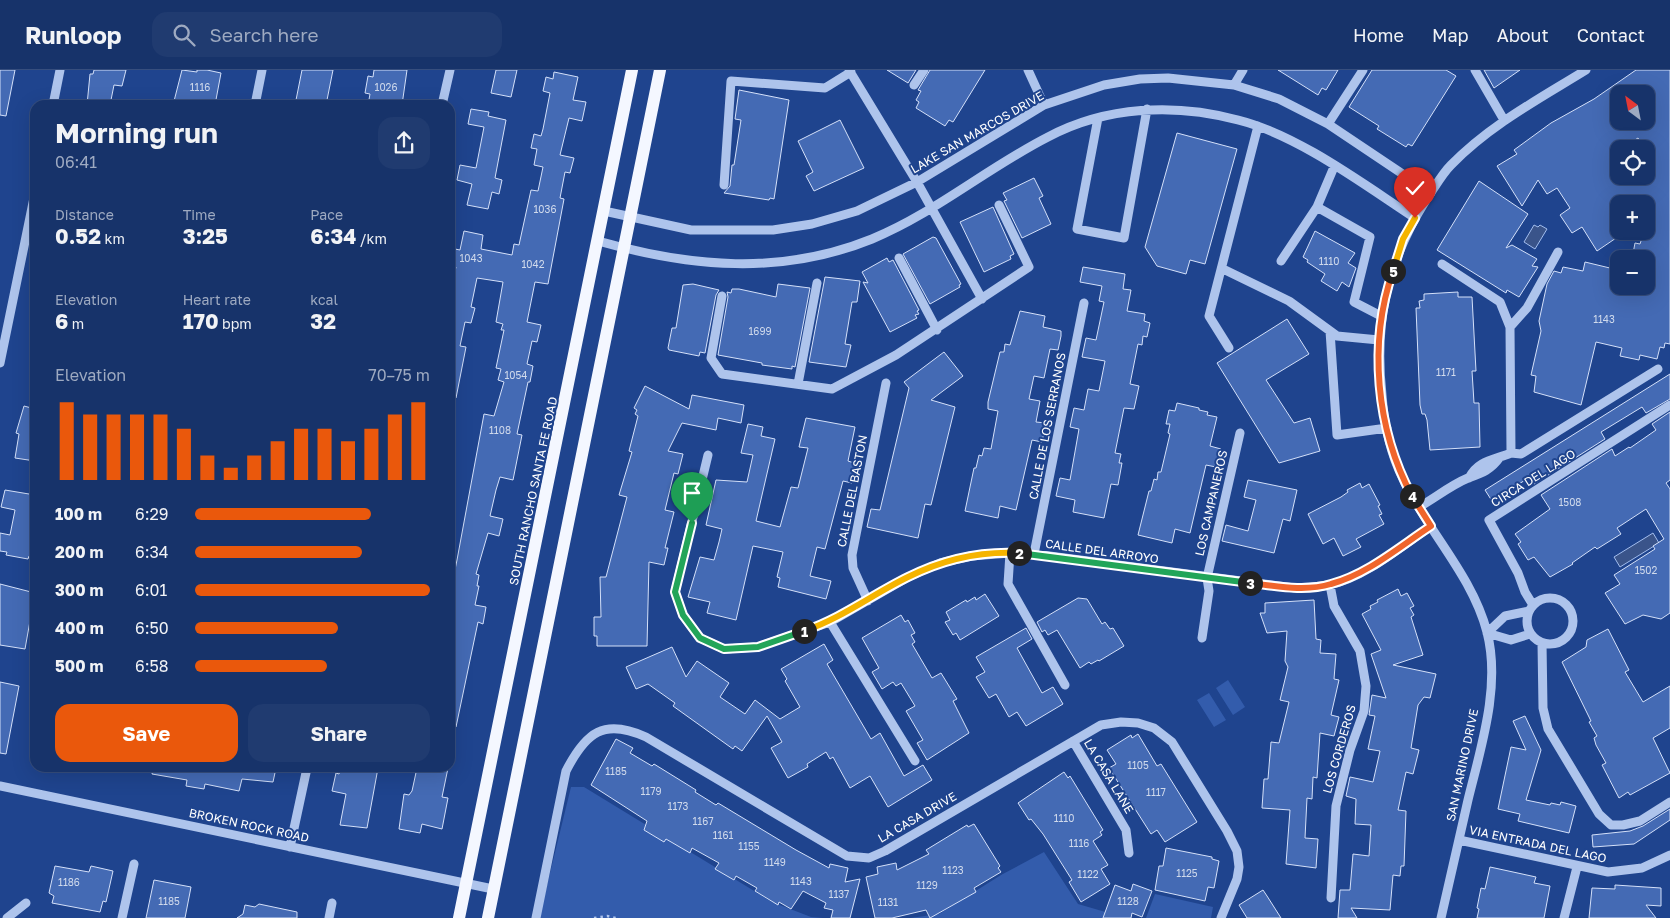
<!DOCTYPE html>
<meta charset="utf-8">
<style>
:root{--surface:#17336a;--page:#203b70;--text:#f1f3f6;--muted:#9eaac1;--line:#364e7e;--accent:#ea580c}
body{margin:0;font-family:"Golos Text",sans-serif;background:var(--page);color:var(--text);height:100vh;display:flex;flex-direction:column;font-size:19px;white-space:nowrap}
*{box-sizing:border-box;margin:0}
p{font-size:16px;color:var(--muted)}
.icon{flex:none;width:28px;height:28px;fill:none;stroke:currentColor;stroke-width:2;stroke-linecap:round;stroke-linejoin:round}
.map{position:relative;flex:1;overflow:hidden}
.panel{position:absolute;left:30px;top:30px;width:425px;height:672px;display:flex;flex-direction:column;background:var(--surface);border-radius:15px;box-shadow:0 5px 20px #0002,0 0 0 1px var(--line)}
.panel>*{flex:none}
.needle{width:32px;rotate:328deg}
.buttons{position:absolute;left:1610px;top:15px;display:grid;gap:10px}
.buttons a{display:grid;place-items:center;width:45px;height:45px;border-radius:10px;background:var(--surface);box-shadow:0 5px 20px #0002,0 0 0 1px var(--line);font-size:25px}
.pin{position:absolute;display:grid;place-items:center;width:42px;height:42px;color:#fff;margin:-51px -21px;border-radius:50% 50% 50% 0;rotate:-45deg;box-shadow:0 0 5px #0007}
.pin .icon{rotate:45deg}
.km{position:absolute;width:25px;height:25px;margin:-12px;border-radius:50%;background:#222;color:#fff;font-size:14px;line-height:25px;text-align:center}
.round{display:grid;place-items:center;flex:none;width:52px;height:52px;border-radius:15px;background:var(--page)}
.head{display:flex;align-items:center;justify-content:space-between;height:85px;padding:0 25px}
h1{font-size:28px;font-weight:700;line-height:38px}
.metrics{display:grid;grid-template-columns:repeat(3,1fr);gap:8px;height:85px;padding:5px 25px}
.metrics div{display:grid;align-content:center}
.metrics b{font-size:21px;font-weight:700}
.metrics small{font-size:14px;font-weight:400}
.metrics p{font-size:14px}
.chart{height:140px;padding:10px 25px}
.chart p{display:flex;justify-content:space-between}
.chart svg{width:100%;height:90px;margin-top:5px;stroke:var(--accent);stroke-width:6}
.cta{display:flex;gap:10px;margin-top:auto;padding:10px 25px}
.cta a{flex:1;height:58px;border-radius:15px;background:var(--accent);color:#fff;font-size:20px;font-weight:700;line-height:58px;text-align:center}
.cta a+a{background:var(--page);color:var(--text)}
ul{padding:0 25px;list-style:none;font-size:16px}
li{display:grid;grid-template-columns:80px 60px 1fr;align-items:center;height:38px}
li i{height:12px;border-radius:6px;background:var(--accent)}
header{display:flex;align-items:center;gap:30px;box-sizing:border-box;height:70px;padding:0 25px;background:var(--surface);border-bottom:1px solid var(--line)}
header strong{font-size:24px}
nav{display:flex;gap:28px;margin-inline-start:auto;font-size:18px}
.search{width:350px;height:45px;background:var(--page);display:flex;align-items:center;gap:12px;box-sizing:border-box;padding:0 18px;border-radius:15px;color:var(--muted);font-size:19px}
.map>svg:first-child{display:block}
.green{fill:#335cac}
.water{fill:#3a548a;stroke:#a2bdee}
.building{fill:#446ab4;stroke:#d4e0f9;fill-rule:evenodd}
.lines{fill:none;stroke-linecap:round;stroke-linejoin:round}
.path{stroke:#aec4ec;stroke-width:2.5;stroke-dasharray:2.5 4;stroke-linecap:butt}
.minor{stroke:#aec4ec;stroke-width:9}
.major{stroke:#f4f7ff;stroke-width:12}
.split-1-casing{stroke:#fff;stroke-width:10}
.split-2-casing{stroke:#fff;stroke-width:10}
.split-3-casing{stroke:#fff;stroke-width:10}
.split-4-casing{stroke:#fff;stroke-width:10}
.split-5-casing{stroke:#fff;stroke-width:10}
.split-6-casing{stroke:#fff;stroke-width:10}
.split-1{stroke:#22a559;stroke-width:6}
.split-2{stroke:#f5b400;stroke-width:6}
.split-3{stroke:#22a559;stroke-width:6}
.split-4{stroke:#f0652b;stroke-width:6}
.split-5{stroke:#f0652b;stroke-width:6}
.split-6{stroke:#f5b400;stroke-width:6}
.labels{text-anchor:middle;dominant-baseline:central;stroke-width:4;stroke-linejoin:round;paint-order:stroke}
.number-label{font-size:10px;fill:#d0daec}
.street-label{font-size:12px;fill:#fff;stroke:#1f448e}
</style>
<header>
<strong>Runloop</strong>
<div class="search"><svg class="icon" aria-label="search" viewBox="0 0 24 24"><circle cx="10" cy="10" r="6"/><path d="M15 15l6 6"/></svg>Search here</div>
<nav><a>Home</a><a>Map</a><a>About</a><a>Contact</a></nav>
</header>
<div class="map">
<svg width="1670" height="848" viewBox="0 0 1670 848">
<rect width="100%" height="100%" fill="#1f448e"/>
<!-- green -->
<path class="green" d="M1228,610l17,27 -12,8 -17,-27z
M1209,623l17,27 -12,7 -17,-27z
M571,717h13l188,115 39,15 12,1h-284z
M1044,782l34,52 48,14h-216l29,-4 62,-39z
M1155,824l58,13 -2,11h-65z"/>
<!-- water -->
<path class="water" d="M1534,155l4,2 2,-2 7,4 -12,20 -11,-7z
M1653,463l6,10 -39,24 -6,-10z"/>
<!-- building -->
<path class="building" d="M0,0h15l-9,46 -6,-1z
M94,0h32l-4,16 -8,-1 -4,20h-23l3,-31h3z
M182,0l15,2v-2h10l14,3 -6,32h-42z
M302,0h31l-7,35h-31z
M374,0h33l-5,35h-34l2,-11 -5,-1 3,-17 5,1z
M496,0h21l-6,27 -20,-4z
M887,0h29l-8,13z
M930,0h55l-32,52 -4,-2 -4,6 -29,-18 3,-6 -3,-2 5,-9 -3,-1z
M1278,0h60l-12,20 -4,-2 -4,7z
M1372,0h74l10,6 -44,70 -4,-2 -2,3 -29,-18 2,-3 -30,-19z
M1484,0h36l-26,18z
M1636,0h34v274l-5,-1 -1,5 -4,-1 -3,12 -17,-4 -1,5 -19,-4 2,-8 -26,-6 -15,63 -47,-13 2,-16 -5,-1 10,-44 -2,-10 8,-37 7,-13 7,2 2,-6 20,4 2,-9 29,7 -3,17h35v-27h-14l3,-16 5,1 2,-6 5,1 4,-17 -5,-7v-11h-27v32l-22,15 -15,-24 -10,6 -12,-18 10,-7 -13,-20 -10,6 -9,-14 -16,26 -25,-40 20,-12 -3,-4 37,-27 43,-24zM1619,24h27v27h-27zM1638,68l14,21 -6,3v14h-27v-19l-4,-5z
M554,2l24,5 -5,23 13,2 -4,19 -13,-3 -9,37 14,3 -4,15 -5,-1 -5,26 4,1 -16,85 -13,-2 -8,40 14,3 -4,17 -5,-1 -5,23 6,2 -3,16h-2l-11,52 5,1 -9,45 -13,-3 -4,13 -6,26 13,3 -4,17 -11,-3 -12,41 3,1 -2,11h2l-4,19 11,2 -3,17 -5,-2 -22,105 -6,-1v-142h2l5,-24 27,-146 10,2 10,-34 -6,-2 3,-11 -5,-1 8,-38h-3l2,-6 -7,-2 7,-40 -26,-4 -6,29 4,1 -4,15 -6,-1 -5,24 6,1 -10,51 -6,-1v-105l6,-25 -6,-1v-18l10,2 4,-19 19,4 -2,14 31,6 2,-11 5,1 12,-55 7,1 5,-24 -9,-2 3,-16 -6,-1 3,-14 7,2 2,-7 7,-36 -7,-2 3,-14 7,2z
M739,20l50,10 -15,99 -4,-1 -1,2 -45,-7 6,-7 2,-21h2l7,-45 -6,-1z
M471,39l18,3 -1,4 18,4 -11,58 7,2 -3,14 -7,-2 -4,17 -21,-4 5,-21 -15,-4 3,-15 16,3 8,-41 -16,-3z
M840,50l24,48 -50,23 -8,-15 7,-4 -15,-31z
M1177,63l60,16 -32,115 -15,-4 -4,14 -29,-8 -12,-19z
M1034,108l9,18 -4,2 12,26 -29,14 -18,-37 3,-1 -4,-7z
M1479,111l49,33 -22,34 6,-3 25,14 -5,7 6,1 -19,30 -12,-7 -1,3 -69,-43z
M993,137l21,47 -4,2 1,3 -27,13 -24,-50z
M1315,161l40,22 -7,10 8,5 -7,19 -7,-5 -5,9 -16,-10 4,-7 -18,-12 1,-2 -5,-3z
M933,167l3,1 25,46 -2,1 1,2 -30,17 -27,-50z
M887,188l2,4 4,-2 26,50 -2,1 2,3 -4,1 2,3 -27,14 -27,-50 5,1 -6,-11z
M1083,197l42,7 -2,15 8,1 -4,21 18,3 -1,7 6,2 -3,14 -4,-1 -1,9 -4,-1 -8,40 9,2 -5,23 -10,-1 -9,45 6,1 -2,9h3l-4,22 -7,-1 -7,34 -31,-6 2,-12 -19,-4 4,-18 10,2 9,-51 -9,-2 4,-19 10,2 4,-21 11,2 6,-30 -23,-4 4,-19 10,2 8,-38 -5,-1 3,-15 -22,-4z
M825,207l35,4 -3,21h-5l-7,42 6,1 -5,22 -37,-5z
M693,214l26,6 -3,5 -11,58 -5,-1 -1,4 -30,-6 -1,-2 4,-20h4l7,-43z
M778,214l32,4 -15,79 -3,-1v3l-30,-4v-2l-44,-8 10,-58 -1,-5 4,1 1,-4h7l37,8z
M1458,222v5h14l4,74h-4l2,32h5l1,44 -50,3 -3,-30 -2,-6h-3l-2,-9 -4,-97h4l-1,-7 5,-1v-6z
M1020,241l25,5 -2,11 18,4v5l-3,14 -8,-1 -6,29 -10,-2 -5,23 11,2 -4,21 10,1 -4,19 -10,-2 -16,70 -16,-4 -2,12 -33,-7 9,-43h2l3,-13 3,1 2,-8 7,1 7,-38 -10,-2v-7l12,-50h4l1,-8 5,1z
M1287,249l22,35 -43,26 28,43 16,-5 10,33 -41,12 -62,-100z
M944,282l19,24 -32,24 24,7 -24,98 -6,-1 -7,34 -51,-11 4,-18 9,1 29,-122 -5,-6z
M1670,304v25l-24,14 -4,-6 -41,25 4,7 -71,45 -4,-7 -38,24 -7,-11z
M645,316l44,23 3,-14 52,10 -3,18 -23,-5 -2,12 -34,-7 -14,28 15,3 -5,20 -4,-1 -9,37 9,2 -9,36h3l-4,17 -15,-3 -2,84h-50v-10h-3v-19h7l-1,-40h6l21,-80 -8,-2 13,-43 -3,-1 9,-35 -3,-2 2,-4 -3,-2z
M1177,333l22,5v2l9,2 -1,3 10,2 -7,29 11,3 -5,18 -10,-2 -16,68 -15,-4 -3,14 -34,-8 11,-44h2l3,-12 3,1 1,-8h3l9,-38 -2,-1 2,-9h-4l3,-14 6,1z
M24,336l11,3v52l-20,-3 4,-24 -3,-1z
M1670,342v68l-4,3 4,6v124l-9,6 -18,-4 -18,9 -20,-31 15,-9 -6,-9 41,-26 -2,-3 11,-7 -18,-30 -29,19 4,6 -24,15 -2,-2 -23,16 1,1 -23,13 -16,-20 -6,3 -10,-16 3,-2 -6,-8 35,-25 -9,-14 71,-46 3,7 14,-9 1,1 26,-18 -4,-6z
M806,348l49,9 -7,34 9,3 -5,19 -9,-2 -18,68 -8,-2 -7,29 21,5 -5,18 -48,-12 2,-9 -3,-1 6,-25 -30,-6 -17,74 -29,-7 3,-11 -22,-5 12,-40 14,3 5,-18 3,-13 -16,-4 10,-45 31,2 6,-27 -12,-2 7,-29 15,3 -2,9 14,3 -19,82 24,6 11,-40 7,1 10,-40 -9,-1z
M1248,410l49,10 -7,31 -7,-2 -9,34 -52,-12 4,-16 22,6 8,-31 -12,-3z
M1360,413l2,5 7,-4 11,21 -2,1 4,8 -3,1 5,9 -28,15 5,8 -18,9 -9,-18 -11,6 -15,-30 33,-17 7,-5 -1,-2z
M5,420l30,5v61h-6l-1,3 -22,-4 1,-3 -7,-1v-18l10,2 5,-25 -14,-3z
M0,514l35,9 -10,56 -25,-4z
M1398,519l3,7 6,-3 7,13 -4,2 4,7 -3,2 12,38 -30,10 43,9 -6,24 -6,-1 -6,8 -7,43 8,2 -6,24 -7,-2 -8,38 8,1 -2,55h-3l-1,10 -7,-1 -3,35 -39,-2 6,10h-19l2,-28h10l3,-36 16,2 2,-31 -16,-1 1,-25 -10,-3 4,-19 23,5 7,-31 -12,-2 7,-33 -6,-1 3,-20 14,3 -15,-44 10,-4 -19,-36 9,-5 -1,-3 8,-4 -1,-2z
M985,524l14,22 -39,24 -4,-7 -3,2 -8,-13 5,-2 -4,-8 20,-12 1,2 8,-5 1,3z
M1078,528l9,1 15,25 3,-2 5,7 3,-1 11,18 -25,15 -1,-1 -7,4 -2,-2 -9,6 -23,-38 -9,5 -3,-5 -3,2 -5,-10z
M1314,530l2,39 5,1 -1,13 16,1 -2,25 5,1 -8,35 8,2 -5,19 -14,-3 -3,45 -4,-1 -1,22 -5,-1 -2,40 13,1 -2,29 -30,-4 4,-54 -28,-2 2,-29h4l3,-37 8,1 10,-41 -9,-2 8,-33 -3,-6 2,-30 -20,2 -7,-20h5v-10z
M901,545l4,7 3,-2 7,13 -4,2 4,7 -3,2 20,34 9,-5 16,26 -4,2 16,32 -42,27 -10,-17 6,-3 -17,-29 9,-5 -14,-23 -5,3 -3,-4 -11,7 -10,-17 7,-4 -17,-30z
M1026,558l6,11 -15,9 25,45 11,-6 10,17 -37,22 -9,-14 -8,5 -13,-23 -7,4 -13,-21 9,-5 -9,-15z
M1608,559l21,41 -4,2 18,30 27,-16v42l-17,10 17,35 -40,22 -2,-3 -9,6 -17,-33 4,-2 -10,-18 -2,-7 3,-2 -8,-14 2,-1 -29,-59 24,-15 1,-7z
M824,574l9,16 -6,4 44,75 9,-6 24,43 19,-11 9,15 -44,27 -18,-31 -20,12 -17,-31 -3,2 -4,-7 -19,12 1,3 -20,11 -17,-30 11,-6 -15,-26 -25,35 -7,-5 -2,3 -60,-43 2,-3 -27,-19 -12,5 -10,-22 46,-20 14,30 11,-16 32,22 -9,14 25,17 10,-14 25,19 20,-12 -15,-26 2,-2 -6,-10z
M0,612l19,4 -13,68 -6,-1z
M1525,646l16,34 -15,50 24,5 1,-2 9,2 1,-3 15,4 -7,27 -51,-12 2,-7 -22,-5 13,-62 15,3 -13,-29z
M1138,664l19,32 4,-2 36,58 -32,20 -8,-12 -6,4 -42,-66 7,-4 -9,-14 24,-15 1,3z
M616,669l17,9 -3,5 22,13 2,-2 42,26 -1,2 21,13 2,-2 78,47 33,18 1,-4 18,4 -3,14 15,-3 -10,39h-19l2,-8 -9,-2 2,-5 -23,-12 -12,18 -12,-7 -1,3 -23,-14 2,-3 -21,-12 -2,4 -19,-11 4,-6 -27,-15 -2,5 -24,-14 -2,3 -20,-12 3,-9 -56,-36z
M153,698h123l-3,14 -31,-3 -3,12 -34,-7 -1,5 -18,-3 1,-6 -35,-6z
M341,698h37l-11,60 -27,-3 6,-31 -14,-3 4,-18 3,1z
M417,698h31l-6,29 6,1 -6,31 -20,-5 -2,9 -21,-4 5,-35 5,1 3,-4z
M1064,702l4,6 2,-2 33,54 -3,2 2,3 -9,6 15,24 -7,4 9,15 -29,18 -12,-20 3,-2 -29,-46 -12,-15 -2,1 -11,-17z
M1670,739v11l-36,24 -41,3 -1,-12 38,-4 13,-5z
M974,754l26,42 -2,2 3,4 -27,16 2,4 -46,26 -4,-8 -34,8h-17l-9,-41 12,-3 -1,-7 19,-4 1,7 32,-16 -3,-4 41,-25 1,2z
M1166,778l46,9v2l7,2 -5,27 -6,-1 -3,14 -50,-11 4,-24h4z
M55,796l34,6 2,-6 22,5 -7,31 -3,-1 -3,11 -48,-9 2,-7 -5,-3z
M1490,797l46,10 -2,6 16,3 -6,32h-67l2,-9 -2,-1 4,-20 4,1z
M154,810l37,7 -6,31h-39z
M1133,814l19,7 -10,26 -10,-4 -1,5h-28l12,-33 16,6z
M1615,815l46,3v18l-15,-1 10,13h-67l3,-30 23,1z
M1263,820l4,6 14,22h-34l-8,-13z
M259,834l38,8v6h-60l6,-4 2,-9 10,2z"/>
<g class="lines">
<!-- path -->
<path class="path" d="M594,848l13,-2 9,2"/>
<!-- minor -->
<path class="minor" d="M849,0l68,112 65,117
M1028,0l16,35
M1475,0l29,50
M914,15l10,-15
M1234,15l9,-15
M53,35l7,-35
M255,35l7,-35
M442,35l8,-35
M1098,48l-21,111 47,9 23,-129
M1328,54l35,-54
M724,115l7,-104 94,7 26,-16
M1317,137l17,-40
M604,141l87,19h82l39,-6 45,-13 60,-29 127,-77 60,-20 36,-6 28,-1 66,7 45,14 49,25 103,69
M598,171c92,26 183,35 274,-2 63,-26 115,-71 176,-102 58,-31 127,-34 190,-17 60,15 125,64 177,98
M899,188l38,72
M1281,191l36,-54 53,30 -16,65 27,14
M1442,194l58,38 10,25 1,126c-17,7 -33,7 -42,25
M1223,199l66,32 48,35 42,4
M722,226l-11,62 11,16 110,15 64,-34 133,-88 -30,-62
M1510,257l17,-19 31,-56
M1330,261l7,104 50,-7
M1229,278l-20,-32 49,-190
M0,293l35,-170
M798,314l19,-101
M1511,383l10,1 137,-85
M708,385l-33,137 8,23 17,23 24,11 34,-2 72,-25 78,-45 32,-14 31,-7 39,-3 24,1 260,34c11,-1 24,-1 35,-3 37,-8 71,-38 102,-59
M1419,437c16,-9 32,-22 49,-29 14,-5 23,-8 32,-21
M1010,483l-2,31 57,101
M1034,484l50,-251
M1330,515l4,21 26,45 6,35 -2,25 -14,39 -14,56 -5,92
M1527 551a23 23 0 1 1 46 0a23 23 0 1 1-46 0Z
M868,531l-15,-33 -1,-13 34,-172
M1533,535l-8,-13 -7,-19 -29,-53 181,-115
M1529,541l-24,5 -18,17 24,7 19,-6
M830,552l85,139
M1202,568l7,-47 -2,-13 33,-145
M1542,573l1,65 5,21 51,85 12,11h12l17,-4 30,-19
M1073,671l53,89 3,23
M0,716l493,103
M1459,770l149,32 34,-4 28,-13
M290,777l17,-79
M7,848l19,-15
M122,848l12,-54
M329,848l3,-15
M536,848l30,-147c20,-39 38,-53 80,-34l201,119 22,2 16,-7 216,-126 20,-3 17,1 16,5 18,14 55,89 10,20 2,16 -2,12 -16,39
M1441,848c9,-39 18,-79 27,-118 13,-53 33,-114 19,-168 -15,-57 -59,-100 -84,-153 -13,-26 -19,-55 -21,-84 -8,-72 5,-133 44,-195 8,-11 15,-25 25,-35 39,-40 88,-66 135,-95
M1564,848l13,-51"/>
<!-- major -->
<path class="major" d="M459,848l173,-848
M488,848l172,-848"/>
</g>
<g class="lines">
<!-- split-1 casing -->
<g class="split-1-casing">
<path id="split-1" d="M692,453l-17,69 8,23 17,23 24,11 34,-2 46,-16"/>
</g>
<!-- split-2 casing -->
<g class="split-2-casing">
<path id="split-2" d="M804,561c38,-13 69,-37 104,-54 34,-17 73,-26 111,-24"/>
</g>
<!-- split-3 casing -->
<g class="split-3-casing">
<path id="split-3" d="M1019,483l231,30"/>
</g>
<!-- split-4 casing -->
<g class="split-4-casing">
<path id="split-4" d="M1250,513c26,3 55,9 81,1 37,-10 68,-37 100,-58l-19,-30"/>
</g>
<!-- split-5 casing -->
<g class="split-5-casing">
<path id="split-5" d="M1393,201c-25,72 -17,158 19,225"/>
</g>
<!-- split-6 casing -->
<g class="split-6-casing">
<path id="split-6" d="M1393,201l10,-32 12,-21"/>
</g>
<!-- split-1 -->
<use href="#split-1" class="split-1"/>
<!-- split-2 -->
<use href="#split-2" class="split-2"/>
<!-- split-3 -->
<use href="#split-3" class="split-3"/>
<!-- split-4 -->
<use href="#split-4" class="split-4"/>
<!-- split-5 -->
<use href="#split-5" class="split-5"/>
<!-- split-6 -->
<use href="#split-6" class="split-6"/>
</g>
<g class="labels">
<!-- number labels -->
<g class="number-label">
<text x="200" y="17">1116</text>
<text x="386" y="17">1026</text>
<text x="545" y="139">1036</text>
<text x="471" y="188">1043</text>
<text x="1329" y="191">1110</text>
<text x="533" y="194">1042</text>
<text x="1604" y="249">1143</text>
<text x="760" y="261">1699</text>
<text x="1446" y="302">1171</text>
<text x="516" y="305">1054</text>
<text x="500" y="360">1108</text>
<text x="1570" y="432">1508</text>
<text x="1646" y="500">1502</text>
<text x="1138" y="695">1105</text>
<text x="616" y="701">1185</text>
<text x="651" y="721">1179</text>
<text x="1156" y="722">1117</text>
<text x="678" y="736">1173</text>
<text x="1064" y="748">1110</text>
<text x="703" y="751">1167</text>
<text x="723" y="765">1161</text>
<text x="1079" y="773">1116</text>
<text x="749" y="776">1155</text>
<text x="775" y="792">1149</text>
<text x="953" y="800">1123</text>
<text x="1187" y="803">1125</text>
<text x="1088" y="804">1122</text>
<text x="801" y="811">1143</text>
<text x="69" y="812">1186</text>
<text x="927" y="815">1129</text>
<text x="839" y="824">1137</text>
<text x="169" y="831">1185</text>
<text x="1128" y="831">1128</text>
<text x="888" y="832">1131</text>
</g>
<!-- street labels -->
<g class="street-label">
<text transform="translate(977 62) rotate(-30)">LAKE SAN MARCOS DRIVE</text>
<text transform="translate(1047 356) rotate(-79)">CALLE DE LOS SERRANOS</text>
<text transform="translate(1533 408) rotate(-32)">CIRCA DEL LAGO</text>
<text transform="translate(533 421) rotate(-78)">SOUTH RANCHO SANTA FE ROAD</text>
<text transform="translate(852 421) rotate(-79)">CALLE DEL BASTON</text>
<text transform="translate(1211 433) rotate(-77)">LOS CAMPANEROS</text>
<text transform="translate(1102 481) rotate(8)">CALLE DEL ARROYO</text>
<text transform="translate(1339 679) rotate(-74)">LOS CORDEROS</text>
<text transform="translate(1462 695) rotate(-78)">SAN MARINO DRIVE</text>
<text transform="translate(1109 706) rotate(59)">LA CASA LANE</text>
<text transform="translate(917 747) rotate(-30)">LA CASA DRIVE</text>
<text transform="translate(249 755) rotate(12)">BROKEN ROCK ROAD</text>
<text transform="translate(1538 774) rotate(12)">VIA ENTRADA DEL LAGO</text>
</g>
</g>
</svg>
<div class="buttons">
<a><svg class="needle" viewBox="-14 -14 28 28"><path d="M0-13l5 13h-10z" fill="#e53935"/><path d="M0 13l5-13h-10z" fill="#9eaac1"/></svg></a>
<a><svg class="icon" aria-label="locate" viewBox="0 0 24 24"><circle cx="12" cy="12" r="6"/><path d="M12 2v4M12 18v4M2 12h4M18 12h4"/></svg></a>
<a>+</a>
<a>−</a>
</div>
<div class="pin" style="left:692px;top:453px;background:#1e9e55"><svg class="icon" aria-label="arrive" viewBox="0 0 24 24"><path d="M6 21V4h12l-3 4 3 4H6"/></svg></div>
<div class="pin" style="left:1415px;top:148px;background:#d93025"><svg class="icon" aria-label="check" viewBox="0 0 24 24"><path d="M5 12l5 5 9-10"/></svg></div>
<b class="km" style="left:804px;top:561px">1</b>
<b class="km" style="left:1019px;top:483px">2</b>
<b class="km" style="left:1250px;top:513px">3</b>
<b class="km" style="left:1412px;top:426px">4</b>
<b class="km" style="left:1393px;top:201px">5</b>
<section class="panel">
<div class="head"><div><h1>Morning run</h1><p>06:41</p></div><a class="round"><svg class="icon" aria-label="share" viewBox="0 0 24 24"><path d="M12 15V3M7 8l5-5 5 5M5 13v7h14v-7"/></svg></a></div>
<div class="metrics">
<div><p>Distance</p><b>0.52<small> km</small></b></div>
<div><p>Time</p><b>3:25</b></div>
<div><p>Pace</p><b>6:34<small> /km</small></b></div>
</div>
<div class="metrics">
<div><p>Elevation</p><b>6<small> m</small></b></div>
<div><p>Heart rate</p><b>170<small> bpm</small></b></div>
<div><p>kcal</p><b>32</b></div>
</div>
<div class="chart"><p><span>Elevation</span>70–75 m</p>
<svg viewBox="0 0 160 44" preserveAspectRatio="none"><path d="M5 44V6M15 44V12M25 44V12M35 44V12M45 44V12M55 44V19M65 44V32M75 44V38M85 44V32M95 44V25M105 44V19M115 44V19M125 44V25M135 44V19M145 44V12M155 44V6"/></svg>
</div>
<ul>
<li><b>100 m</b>6:29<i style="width:75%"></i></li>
<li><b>200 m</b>6:34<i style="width:71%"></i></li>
<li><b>300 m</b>6:01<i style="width:100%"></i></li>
<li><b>400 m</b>6:50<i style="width:61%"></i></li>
<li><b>500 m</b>6:58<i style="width:56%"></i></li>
</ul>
<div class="cta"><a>Save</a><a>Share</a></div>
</section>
</div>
